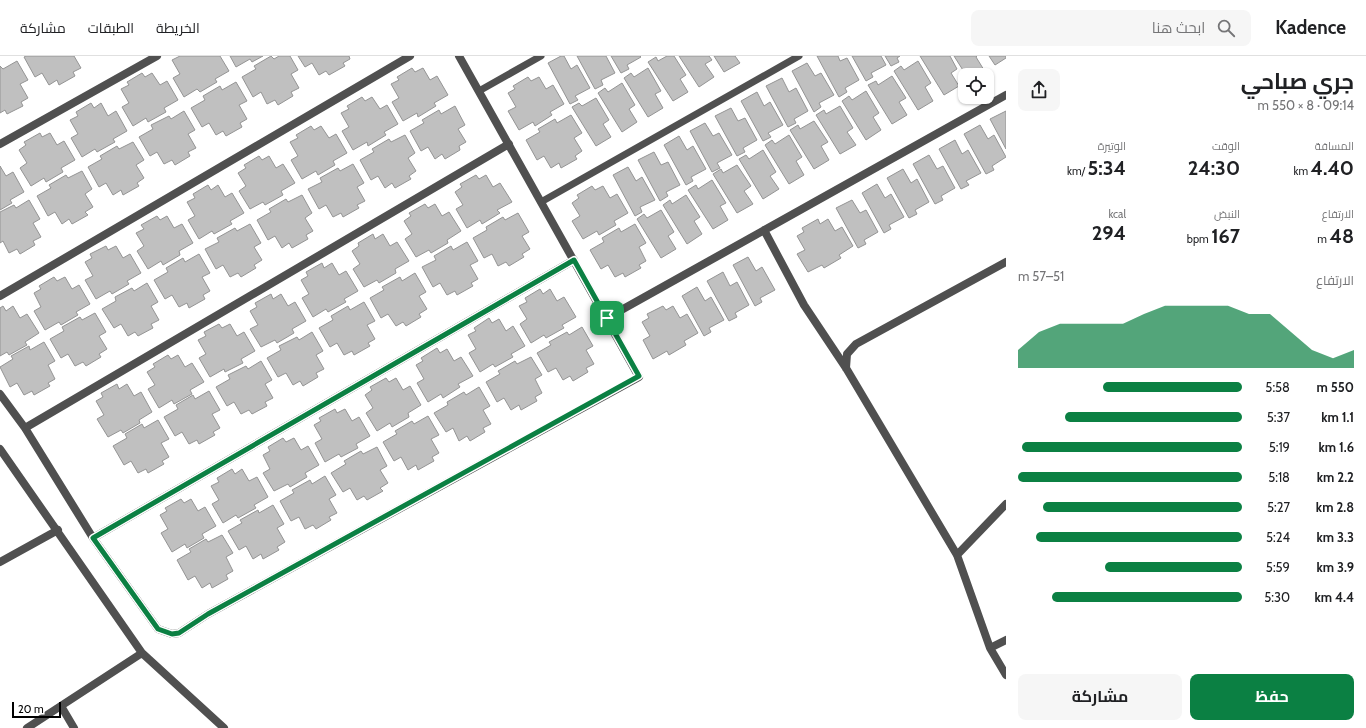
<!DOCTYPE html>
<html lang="ar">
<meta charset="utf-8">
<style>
:root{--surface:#fff;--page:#f6f6f6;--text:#202124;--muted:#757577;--line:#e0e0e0;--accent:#0b8043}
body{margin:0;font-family:Cabin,Cairo,sans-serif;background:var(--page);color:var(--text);direction:rtl;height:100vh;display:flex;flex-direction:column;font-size:15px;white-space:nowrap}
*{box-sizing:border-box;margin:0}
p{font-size:13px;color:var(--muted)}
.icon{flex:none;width:22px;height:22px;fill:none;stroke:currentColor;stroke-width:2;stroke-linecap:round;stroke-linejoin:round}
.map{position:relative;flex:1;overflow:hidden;direction:ltr}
.side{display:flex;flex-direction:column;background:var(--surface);width:360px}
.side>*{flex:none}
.tools{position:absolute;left:958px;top:12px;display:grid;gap:8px}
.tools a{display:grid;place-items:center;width:36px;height:36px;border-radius:8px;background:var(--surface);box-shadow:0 1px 3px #0004;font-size:20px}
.scale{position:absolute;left:12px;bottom:10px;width:49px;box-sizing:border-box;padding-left:4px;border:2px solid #000;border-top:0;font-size:11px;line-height:14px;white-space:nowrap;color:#000;-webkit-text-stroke:3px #fff;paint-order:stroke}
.pin{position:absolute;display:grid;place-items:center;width:34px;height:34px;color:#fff;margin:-17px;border-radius:8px;box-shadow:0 2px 6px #0006}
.round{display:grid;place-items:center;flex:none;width:42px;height:42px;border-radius:8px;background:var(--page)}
.summary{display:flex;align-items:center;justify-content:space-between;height:68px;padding:0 12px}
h1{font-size:22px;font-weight:700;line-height:30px}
.figures{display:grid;grid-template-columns:repeat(3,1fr);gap:6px;height:68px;padding:4px 12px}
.figures div{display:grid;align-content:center}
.figures b{font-size:20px;font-weight:700}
.figures small{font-size:11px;font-weight:400}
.figures p{font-size:11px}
.chart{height:112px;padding:8px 12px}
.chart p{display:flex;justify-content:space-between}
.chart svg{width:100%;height:72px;margin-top:4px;fill:var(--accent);opacity:.7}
.action{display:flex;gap:8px;margin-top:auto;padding:8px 12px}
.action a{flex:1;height:46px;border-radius:8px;background:var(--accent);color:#fff;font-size:16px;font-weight:700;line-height:46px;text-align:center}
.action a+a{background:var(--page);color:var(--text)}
ul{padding:0 12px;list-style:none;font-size:13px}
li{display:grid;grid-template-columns:64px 48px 1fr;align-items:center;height:30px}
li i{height:10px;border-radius:5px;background:var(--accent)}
header{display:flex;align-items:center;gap:24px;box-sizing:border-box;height:56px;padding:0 20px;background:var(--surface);border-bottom:1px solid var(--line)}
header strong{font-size:19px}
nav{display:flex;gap:22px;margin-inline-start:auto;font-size:14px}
.search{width:280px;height:36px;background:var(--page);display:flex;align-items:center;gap:10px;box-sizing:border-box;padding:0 14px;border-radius:8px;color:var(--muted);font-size:15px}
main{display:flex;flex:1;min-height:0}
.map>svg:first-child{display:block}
.building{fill:#c0c0c0;stroke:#949494}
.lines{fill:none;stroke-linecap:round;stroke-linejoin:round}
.lane{stroke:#505050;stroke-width:7}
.street{stroke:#505050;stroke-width:8}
.route-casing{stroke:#fff;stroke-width:8}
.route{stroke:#0b8043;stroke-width:5}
</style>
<header>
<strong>Kadence</strong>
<div class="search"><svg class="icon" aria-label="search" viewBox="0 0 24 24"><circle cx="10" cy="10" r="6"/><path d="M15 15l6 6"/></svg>ابحث هنا</div>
<nav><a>الخريطة</a><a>الطبقات</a><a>مشاركة</a></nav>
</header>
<main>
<section class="side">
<div class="summary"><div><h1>جري صباحي</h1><p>09:14 · 8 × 550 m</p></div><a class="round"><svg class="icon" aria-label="share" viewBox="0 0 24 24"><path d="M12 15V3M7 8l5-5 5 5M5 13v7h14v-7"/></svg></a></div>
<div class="figures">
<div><p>المسافة</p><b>4.40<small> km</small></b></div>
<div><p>الوقت</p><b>24:30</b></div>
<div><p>الوتيرة</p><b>5:34<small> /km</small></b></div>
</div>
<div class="figures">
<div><p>الارتفاع</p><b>48<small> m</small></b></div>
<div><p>النبض</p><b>167<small> bpm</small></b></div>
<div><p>kcal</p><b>294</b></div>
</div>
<div class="chart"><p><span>الارتفاع</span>51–57 m</p>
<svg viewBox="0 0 160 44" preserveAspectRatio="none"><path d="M0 44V33L10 22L20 17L30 17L40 17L50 17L60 11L70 6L80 6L90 6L100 6L110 11L120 11L130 22L140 33L150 38L160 33V44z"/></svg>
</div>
<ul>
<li><b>550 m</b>5:58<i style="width:62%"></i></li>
<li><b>1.1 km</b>5:37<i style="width:79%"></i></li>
<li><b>1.6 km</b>5:19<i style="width:98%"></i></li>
<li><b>2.2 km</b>5:18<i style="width:100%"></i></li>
<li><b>2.8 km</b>5:27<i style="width:89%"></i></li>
<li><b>3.3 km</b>5:24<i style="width:92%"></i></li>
<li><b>3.9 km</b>5:59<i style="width:61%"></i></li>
<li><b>4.4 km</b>5:30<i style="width:85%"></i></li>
</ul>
<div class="action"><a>حفظ</a><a>مشاركة</a></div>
</section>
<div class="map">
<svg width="1006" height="672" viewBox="0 0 1006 672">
<rect width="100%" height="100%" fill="#fff"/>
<!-- building -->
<path class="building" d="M26,0h48l7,12 -8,4 2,4 -16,9 -2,-5 -8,5 -7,-12 -7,4 -11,-20z
M180,0h40l9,15 -14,8 2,3 -17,10 -3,-3 -13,8 -11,-19 7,-4 -8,-14z
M230,0h33l-11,6 -2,-3 -14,8z
M271,0l3,3 5,-3h11l8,14 -7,4 8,14 -8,4 2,4 -15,9 -3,-5 -8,4 -6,-12 -8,5 -11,-20 14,-8 -2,-3z
M298,0h51l1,3 -7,4 2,3 -16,9 -3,-4 -7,4 -7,-12 -7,4z
M561,0h3l7,13 6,-4 13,23 -15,8 3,4 -8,4 -22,-41z
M577,0h29l9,17 -14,7 2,5 -8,4z
M611,0h29l1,1 -14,8 2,4 -8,4z
M667,0h7l12,19 -6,4 8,13 -15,9 -25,-39 8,-5 2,4z
M679,0h30l3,4 -7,4 9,13 -15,10z
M714,0h21l5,7 -16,9z
M817,0h21l2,5 7,-3 12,22 -14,8 2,4 -8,5z
M852,0h29l5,9 -15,8 2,4 -7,4z
M885,0h15l-3,2 2,4 -8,4z
M920,0h30l7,13 -6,4 8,13 -15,9z
M954,0h23l-1,1 8,13 -8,5h-10z
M989,0h17v2l-11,7z
M17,5l11,19 -8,4 8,14 -7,4 2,4 -16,8 -2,-4 -5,3v-47l3,3z
M918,5l13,22 -6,4 8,14 -15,9 -24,-39 7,-5 3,4z
M807,7l8,13 6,-3 13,22 -15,8 2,4 -7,5 -22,-41z
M412,12l3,4 8,-4 7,12 7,-4 11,19 -14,8 2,3 -18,11 -1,-4 -14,8 -11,-19 7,-4 -8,-14 8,-4 -2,-3z
M648,12l13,23 -6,3 8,14 -15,9 -24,-39 7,-5 3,4z
M142,17l3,4 7,-4 8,12 7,-4 11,19 -14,8 2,4 -18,10 -2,-4 -13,8 -11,-19 7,-4 -8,-14 8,-4 -2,-3z
M892,20l14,22 -7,4 8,13 -15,9 -24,-39 8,-4 2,4z
M528,21l3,4 8,-4 7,12 7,-4 11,19 -14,8 2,3 -17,11 -2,-4 -14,8 -11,-19 8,-4 -8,-14 7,-4 -2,-3z
M782,22l7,14 7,-4 12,23 -14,8 2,4 -8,4 -22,-41z
M236,26l11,19 -8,4 8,14 -7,4 2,4 -16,9 -3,-5 -7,4 -7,-12 -7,4 -11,-19 14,-8 -2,-4 17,-10 2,4z
M622,27l13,22 -6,4 8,13 -15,10 -24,-39 7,-5 3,4z
M866,35l13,22 -6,4 8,13 -15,10 -24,-39 7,-5 3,4z
M757,36l7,14 6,-4 13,23 -15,8 3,4 -8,4 -22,-40z
M362,41l3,4 7,-4 8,12 7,-4 11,19 -14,8 2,3 -18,11 -1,-4 -14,8 -11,-19 7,-4 -8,-14 8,-4 -2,-3z
M596,42l13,22 -6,4 8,13 -15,9 -24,-39 7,-4 3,3z
M91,47l3,5 7,-5 7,13 8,-5 11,20 -14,8 2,3 -18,10 -2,-3 -13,8 -11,-19 7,-4 -8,-14 8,-4 -2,-4z
M455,50l10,19 -7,4 8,13 -7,4 1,4 -15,9 -3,-5 -7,5 -7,-12 -7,4 -11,-20 14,-8 -2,-3 17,-10 2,4z
M840,50l13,22 -6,4 9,13 -16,9 -24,-39 8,-5 2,4z
M731,52l7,13 7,-3 12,22 -14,8 2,4 -8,4 -22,-40z
M184,55l11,19 -7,4 8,14 -8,4 2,4 -15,9 -3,-5 -8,4 -7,-12 -7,4 -11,-19 14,-8 -2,-4 18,-9 2,3z
M1006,55v38l-16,-30z
M571,59l11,18 -8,5 8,13 -7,5 2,3 -16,9 -2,-5 -8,5 -7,-12 -7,4 -11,-20 14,-8 -2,-3 17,-10 2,4z
M814,65l14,21 -7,4 8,14 -15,9 -24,-39 8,-5 2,4z
M705,67l8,13 6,-3 13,22 -15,8 3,5 -8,4 -22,-41z
M980,69l8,14 6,-4 12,22 -14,9 2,4 -8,4 -22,-40z
M311,70l3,4 7,-4 8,12 7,-4 11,19 -14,8 2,4 -17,10 -2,-4 -14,8 -11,-19 7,-4 -8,-14 8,-4 -2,-3z
M40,77l2,4 8,-4 7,12 7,-4 11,19 -14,8 2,4 -17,10 -2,-4 -13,8 -11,-18 7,-5 -8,-13 7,-5 -2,-3z
M405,79l10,18 -7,5 8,13 -7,5 2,3 -16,9 -3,-5 -7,5 -7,-12 -7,4 -11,-20 14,-8 -2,-3 17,-10 2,3z
M789,79l13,22 -6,4 8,14 -15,9 -24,-39 7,-5 3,4z
M679,80l8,14 6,-4 13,23 -15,8 2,4 -7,4 -22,-40z
M955,84l7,14 6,-4 13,23 -15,8 3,4 -8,4 -22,-40z
M133,86l11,18 -8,5 8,13 -7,5 2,3 -16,9 -2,-5 -8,5 -7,-12 -7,4 -11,-20 14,-8 -2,-3 17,-10 2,3z
M763,94l13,22 -6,4 9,13 -16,10 -24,-40 7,-4 3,4z
M654,96l7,13 7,-3 12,23 -14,7 2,4 -8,5 -22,-41z
M929,99l8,14 6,-3 12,22 -14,8 2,4 -8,4 -22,-40z
M259,100l3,4 7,-4 7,12 7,-4 12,19 -14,8 2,4 -18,10 -2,-3 -13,7 -11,-18 7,-5 -8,-13 8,-5 -2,-3z
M353,108l11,19 -7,4 8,14 -8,4 2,3 -16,9 -2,-4 -8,4 -7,-12 -7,4 -11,-20 14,-7 -2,-4 18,-10 2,3z
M737,109l14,21 -7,5 9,13 -16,9 -24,-39 8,-5 2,4z
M0,110l6,10 7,-4 11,20 -14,8 2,3 -12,7z
M628,111l8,14 6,-4 13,23 -15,7 2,5 -7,4 -22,-41z
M903,113l8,14 6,-4 12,23 -14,8 2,4 -8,4 -22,-40z
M82,115l10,18 -7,5 8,13 -8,5 3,3 -16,9 -3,-5 -7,5 -7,-12 -7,4 -11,-20 14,-8 -2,-3 17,-10 2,3z
M476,119l3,4 7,-4 7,12 7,-4 12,19 -15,8 3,3 -18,11 -2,-4 -13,8 -11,-19 7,-4 -8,-13 7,-5 -2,-3z
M712,124l14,23 -6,3 8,14 -15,9 -25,-39 8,-5 2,4z
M877,128l8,14 6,-4 13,23 -15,8 2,4 -7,4 -22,-40z
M208,129l3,5 7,-5 7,12 7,-4 12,20 -14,8 2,3 -18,10 -2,-3 -13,8 -11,-19 7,-4 -8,-14 8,-4 -2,-4z
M592,130l3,4 8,-4 7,12 7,-4 11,19 -14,8 2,4 -17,10 -2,-4 -14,8 -11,-18 8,-5 -8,-13 7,-5 -2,-3z
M302,139l10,18 -7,5 8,13 -7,4 2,4 -16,9 -3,-5 -7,5 -7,-12 -7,4 -11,-20 14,-8 -2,-3 17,-10 2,3z
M686,139l14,22 -6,4 8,13 -15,10 -24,-39 7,-5 2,4z
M29,144l11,19 -7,4 8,14 -8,4 2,4 -15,9 -3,-5 -8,4 -6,-12 -3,2v-31l14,-7 2,3z
M852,144l8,13 6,-3 12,22 -14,8 2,4 -8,4 -22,-40z
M425,148l3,4 7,-4 7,12 7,-4 12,19 -14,9 1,3 -17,10 -2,-3 -13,7 -11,-18 7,-5 -8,-13 7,-5 -2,-3z
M661,154l13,22 -6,4 8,13 -15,9 -24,-39 7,-5 3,4z
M518,157l11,19 -7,4 8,13 -8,5 2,3 -15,9 -3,-4 -8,4 -6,-12 -8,4 -11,-20 14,-8 -1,-3 17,-10 2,3z
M157,160l3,4 7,-4 7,12 8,-4 11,19 -14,8 1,4 -17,10 -2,-4 -13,8 -11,-18 7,-5 -8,-13 8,-4 -3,-4z
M818,163l2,5 8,-5 7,12 7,-4 11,19 -14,9 2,3 -17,10 -2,-3 -14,7 -11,-18 8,-4 -8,-14 7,-4 -2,-4z
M250,168l11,19 -7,4 8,13 -8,5 2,3 -15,9 -3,-4 -8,4 -7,-12 -7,4 -11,-20 14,-7 -2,-4 18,-10 2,3z
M635,168l11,19 -7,4 7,14 -7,4 2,3 -16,9 -2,-4 -8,4 -7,-12 -7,4 -11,-19 14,-8 -2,-4 17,-10 2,4z
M373,178l2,5 8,-5 7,12 7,-4 12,19 -14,8 1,4 -17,10 -2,-3 -13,7 -11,-18 7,-5 -8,-13 7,-5 -1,-3z
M467,186l11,19 -8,4 8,14 -7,4 2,3 -16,9 -2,-4 -8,4 -7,-12 -7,4 -11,-20 14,-7 -2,-4 17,-10 2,4z
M106,190l2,4 8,-4 7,12 7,-4 11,19 -14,8 2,3 -17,10 -2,-3 -14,8 -11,-19 8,-4 -8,-14 7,-4 -2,-4z
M199,198l11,19 -8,4 8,14 -7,4 2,4 -16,9 -2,-5 -8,4 -7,-12 -7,4 -11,-19 14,-8 -2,-4 17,-10 2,4z
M748,201l8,14 6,-4 13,23 -15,8 2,4 -7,4 -22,-41z
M322,207l2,5 8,-5 7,12 7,-4 12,20 -14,8 2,3 -18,10 -2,-3 -13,8 -11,-19 7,-4 -8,-14 7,-4 -2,-4z
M723,216l7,14 7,-4 12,23 -14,8 2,4 -8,4 -22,-40z
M415,217l11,19 -7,4 8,13 -8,5 2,3 -15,9 -3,-4 -7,4 -8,-12 -7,4 -11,-20 14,-8 -2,-3 18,-10 2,4z
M54,221l3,4 8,-4 7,12 7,-4 11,19 -14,8 2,3 -17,10 -2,-3 -14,8 -11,-19 7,-4 -7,-14 7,-4 -2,-3z
M147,227l11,19 -7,4 8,14 -8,4 2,4 -15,8 -3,-4 -7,4 -7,-12 -7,4 -12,-19 14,-8 -1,-4 17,-9 2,3z
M697,231l8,14 6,-4 13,23 -15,8 2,4 -7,4 -22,-40z
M540,233l3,5 7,-5 7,12 7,-4 12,20 -14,8 2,3 -18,10 -2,-3 -13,8 -11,-19 7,-5 -8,-13 8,-4 -2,-4z
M271,238l2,5 8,-5 7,12 7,-4 11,19 -14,8 2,4 -17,10 -2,-3 -14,7 -11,-18 8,-4 -8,-14 7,-4 -2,-4z
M364,246l11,19 -8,4 8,14 -7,4 2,3 -16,9 -2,-4 -8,4 -7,-12 -7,4 -11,-19 14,-8 -2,-4 17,-10 2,4z
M3,250l3,5 7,-5 7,12 7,-4 12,19 -14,9 2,3 -18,10 -2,-3 -7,4v-48z
M663,250l3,4 7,-4 7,12 7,-4 11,19 -14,8 2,4 -17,10 -2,-4 -14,8 -10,-19 7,-4 -8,-14 7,-4 -2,-4z
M95,257l11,19 -7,4 8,13 -8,5 2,3 -15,9 -3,-4 -8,4 -7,-12 -7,4 -11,-19 14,-8 -2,-4 18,-10 2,3z
M489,262l3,5 7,-4 7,12 7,-5 12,20 -14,8 2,3 -18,10 -2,-3 -13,8 -11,-19 7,-4 -8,-14 8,-4 -2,-3z
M219,268l3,4 8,-4 7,12 7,-4 11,19 -14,8 2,4 -18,9 -1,-3 -14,8 -11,-19 7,-4 -8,-14 8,-4 -2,-4z
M582,271l11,19 -7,4 8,14 -8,4 2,4 -15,9 -3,-5 -7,4 -7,-12 -8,4 -11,-19 14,-8 -2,-3 18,-10 2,3z
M312,276l11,19 -7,4 8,14 -8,4 2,4 -15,9 -3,-5 -7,4 -7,-12 -8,4 -11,-19 14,-8 -2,-4 18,-9 2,3z
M44,286l11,19 -7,4 7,14 -7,4 2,3 -16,9 -2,-4 -8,4 -7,-12 -7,4 -10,-20 13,-8 -2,-3 18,-10 1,4z
M437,292l3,5 7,-4 7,12 7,-4 12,19 -15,8 2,3 -17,11 -2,-4 -13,8 -11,-19 7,-4 -8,-14 7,-4 -2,-3z
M168,299l3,4 7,-4 7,12 7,-4 12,19 -14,8 2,4 -18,10 -2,-4 -13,8 -11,-19 7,-4 -8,-13 8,-5 -2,-3z
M531,301l11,18 -7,4 7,14 -7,4 2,4 -16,9 -2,-5 -8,5 -7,-12 -7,4 -11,-20 14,-8 -2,-3 17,-10 2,3z
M261,305l11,19 -7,4 8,14 -8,4 2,4 -15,8 -3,-4 -8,4 -7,-12 -7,4 -11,-19 14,-8 -2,-4 18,-9 2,3z
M386,322l3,4 7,-4 7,12 7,-4 11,19 -13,8 1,4 -17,10 -2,-4 -13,8 -11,-18 7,-5 -8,-13 7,-5 -2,-3z
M117,328l2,5 8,-5 7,12 7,-4 11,20 -13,8 1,3 -17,10 -2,-3 -13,7 -11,-18 7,-4 -8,-14 7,-4 -2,-4z
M479,331l11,19 -7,4 8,14 -8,4 2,4 -15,9 -3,-5 -8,5 -6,-13 -7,4 -12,-19 14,-8 -1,-3 17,-10 2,3z
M209,335l11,19 -8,4 8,14 -7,4 2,3 -16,9 -2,-4 -8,4 -7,-12 -7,4 -11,-19 14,-8 -2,-4 17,-10 2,4z
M335,353l2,4 8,-4 7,12 7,-4 11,19 -14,8 2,4 -17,9 -2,-3 -14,8 -10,-19 7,-4 -8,-14 7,-4 -2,-3z
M428,360l11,19 -8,4 8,14 -7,4 2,4 -16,9 -2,-5 -8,5 -7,-13 -7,4 -11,-19 14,-8 -2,-3 17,-10 2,3z
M158,364l11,19 -8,4 8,14 -7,4 2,3 -16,9 -2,-4 -8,4 -7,-12 -7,4 -11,-19 14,-8 -2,-4 17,-10 2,4z
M283,382l3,4 8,-4 7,12 7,-4 11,19 -14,8 2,4 -17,10 -2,-3 -14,7 -11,-18 7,-4 -7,-14 7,-4 -2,-4z
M377,391l10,19 -7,4 8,13 -8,5 3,3 -16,9 -3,-4 -7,4 -7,-12 -7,4 -12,-19 15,-9 -2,-3 17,-10 2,3z
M232,413l3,5 7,-5 7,12 8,-4 11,20 -14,8 2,3 -18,10 -2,-3 -13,8 -11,-19 7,-4 -8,-14 8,-4 -2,-4z
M325,420l11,19 -7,4 8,14 -8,4 2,3 -15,9 -3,-4 -8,4 -6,-12 -8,4 -11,-20 14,-8 -2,-3 18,-10 2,4z
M181,443l3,4 7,-4 7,12 7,-4 11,19 -14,8 2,4 -17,10 -2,-4 -13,8 -11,-19 7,-4 -8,-14 7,-4 -2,-3z
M273,449l11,19 -7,4 8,14 -8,5 2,3 -16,9 -2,-5 -8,5 -7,-13 -7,4 -11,-19 14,-8 -2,-3 18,-10 1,3z
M222,479l11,18 -7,4 7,14 -7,4 2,4 -16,9 -2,-5 -8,5 -7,-12 -7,4 -11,-20 14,-8 -2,-3 17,-10 2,3z"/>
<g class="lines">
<!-- lane -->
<path class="lane" d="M479,35l62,-35
M541,146l258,-146"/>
<!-- street -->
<path class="street" d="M0,88l157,-88
M764,174l40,75 42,63 111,187 33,93 16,27
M0,240l410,-240
M607,262l399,-223
M846,312l1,-14 9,-10 150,-82
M0,338l25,34 68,110 481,-278
M25,372l484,-284
M0,393l142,204 82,75
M93,482l65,91 14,5 7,-1 29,-19 431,-237 -180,-321
M957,499l49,-51
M0,506l58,-32
M990,592l16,-8
M61,650l13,22
M27,672l115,-75"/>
</g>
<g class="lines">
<!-- route casing -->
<g class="route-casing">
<path id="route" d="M574,204l65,116 -431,238 -29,19 -7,1 -14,-5 -65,-91z"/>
</g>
<!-- route -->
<use href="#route" class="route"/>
</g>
</svg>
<div class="tools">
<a><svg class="icon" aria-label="locate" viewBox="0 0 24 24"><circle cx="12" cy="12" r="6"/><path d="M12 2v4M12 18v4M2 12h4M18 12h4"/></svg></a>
</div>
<div class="scale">20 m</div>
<div class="pin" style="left:607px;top:262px;background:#1e9e55"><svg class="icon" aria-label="arrive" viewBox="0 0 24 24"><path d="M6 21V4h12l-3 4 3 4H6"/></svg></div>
</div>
</main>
